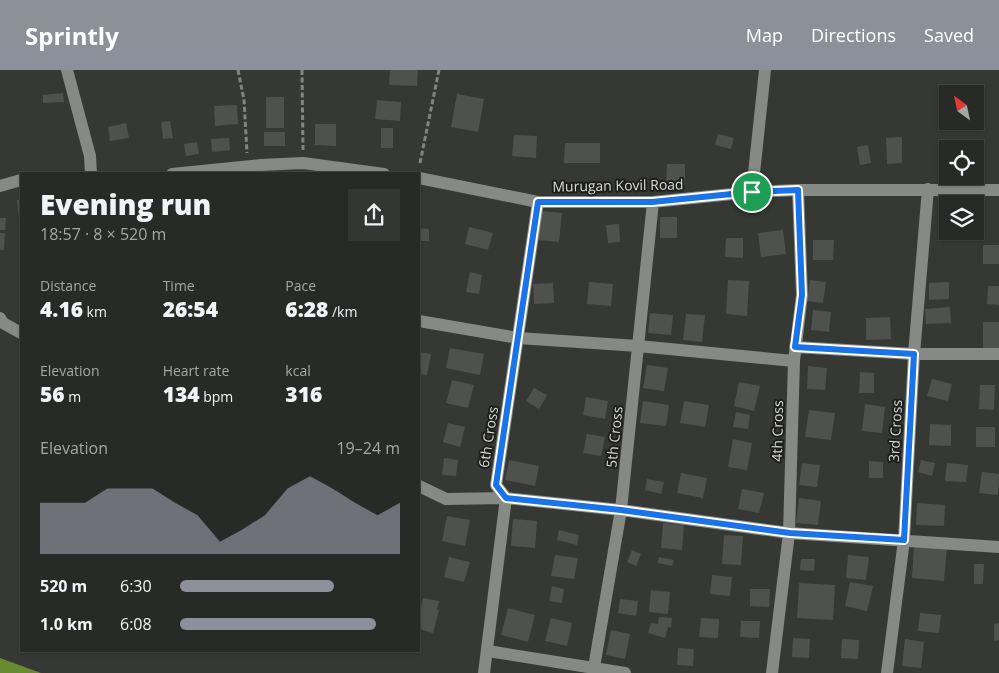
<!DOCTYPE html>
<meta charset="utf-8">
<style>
:root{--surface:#282a27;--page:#343633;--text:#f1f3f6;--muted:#a5a7a7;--line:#444644;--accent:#8c9099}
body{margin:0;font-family:"Open Sans",sans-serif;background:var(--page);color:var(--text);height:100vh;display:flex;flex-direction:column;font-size:19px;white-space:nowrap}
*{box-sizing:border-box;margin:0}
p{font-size:16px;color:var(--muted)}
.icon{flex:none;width:28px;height:28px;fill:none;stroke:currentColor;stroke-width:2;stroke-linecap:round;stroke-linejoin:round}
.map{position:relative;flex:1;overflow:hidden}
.sheet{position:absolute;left:20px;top:102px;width:400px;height:480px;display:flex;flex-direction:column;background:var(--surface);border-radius:0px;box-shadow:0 1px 4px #0004,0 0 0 1px var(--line)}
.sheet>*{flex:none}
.needle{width:32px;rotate:327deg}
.fabs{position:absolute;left:939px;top:15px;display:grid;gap:10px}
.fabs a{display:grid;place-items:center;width:45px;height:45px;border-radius:0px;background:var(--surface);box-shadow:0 1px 4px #0004,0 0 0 1px var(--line);font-size:25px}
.pin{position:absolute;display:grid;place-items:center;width:42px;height:42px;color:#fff;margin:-21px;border:2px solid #fff;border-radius:50%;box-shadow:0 1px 5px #0007}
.round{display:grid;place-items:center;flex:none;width:52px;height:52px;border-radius:0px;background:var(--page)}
.headline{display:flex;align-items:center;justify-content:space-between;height:85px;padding:0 20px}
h1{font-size:28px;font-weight:800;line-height:38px}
.figures{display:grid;grid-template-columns:repeat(3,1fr);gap:8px;height:85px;padding:5px 20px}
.figures div{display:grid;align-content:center}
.figures b{font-size:21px;font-weight:800}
.figures small{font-size:14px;font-weight:400}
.figures p{font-size:14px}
.chart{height:140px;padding:10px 20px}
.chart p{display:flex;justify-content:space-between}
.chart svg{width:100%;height:90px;margin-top:5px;fill:var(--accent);opacity:.7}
ul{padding:0 20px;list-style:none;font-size:16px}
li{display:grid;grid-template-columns:80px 60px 1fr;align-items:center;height:38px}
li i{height:12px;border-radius:6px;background:var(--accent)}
header{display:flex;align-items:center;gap:30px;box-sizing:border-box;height:70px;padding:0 25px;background:var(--accent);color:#fff}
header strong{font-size:24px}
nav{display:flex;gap:28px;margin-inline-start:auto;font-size:18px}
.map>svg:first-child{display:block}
.water{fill:#688a31}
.building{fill:#4f514c}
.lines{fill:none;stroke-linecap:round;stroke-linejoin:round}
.path{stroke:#828480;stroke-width:3;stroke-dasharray:5 2.5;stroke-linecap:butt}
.minor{stroke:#868984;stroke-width:12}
.route-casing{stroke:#fff;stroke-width:10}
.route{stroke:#1a73e8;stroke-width:6}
.labels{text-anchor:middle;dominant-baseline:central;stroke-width:4;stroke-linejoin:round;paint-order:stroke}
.street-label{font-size:14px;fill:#dadbd8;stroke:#1e1f1d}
</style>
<header>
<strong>Sprintly</strong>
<nav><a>Map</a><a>Directions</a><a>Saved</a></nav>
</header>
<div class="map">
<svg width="999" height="603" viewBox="0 0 999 603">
<rect width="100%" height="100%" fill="#363834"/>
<!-- water -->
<path class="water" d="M0,588l41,15h-41z"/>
<!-- building -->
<path class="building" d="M390,0h28l-1,16 -28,-1z
M63,23l1,9 -21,1v-8z
M457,24l27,5 -6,33 -27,-5z
M266,27h18v31h-18z
M377,30l24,2 -1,19 -25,-2z
M237,35l1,19 -23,2 -1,-20z
M170,51l3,17 -10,1 -2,-17z
M126,53l3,15 -19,3 -2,-14z
M315,54h21v22l-21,-1z
M381,58h12v20h-12z
M264,62h21v14h-21z
M718,64l16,4 -3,11 -16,-4z
M514,65l23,1 -1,22 -24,-2z
M902,67v26l-15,1 -1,-26z
M229,68l1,12 -18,2 -1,-13z
M197,72l2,12 -13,2 -2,-12z
M565,73h35v20h-36z
M868,75l3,18 -11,2 -3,-18z
M667,94h18v22l-19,-1z
M19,119h2v30h-2l-2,-19h2z
M542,141l20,2 -3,29 -21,-2z
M944,143l4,1v16h-6z
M660,147h17v21h-17z
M0,148h6l-1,12h-5z
M619,154l1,18 -12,1 -2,-18z
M469,157l24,6 -5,17 -23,-6z
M419,158l10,1v12h-10z
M783,160l3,24 -25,3 -3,-24z
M0,163h5l-1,17h-4z
M726,168h17v20l-18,-1z
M813,170h21l-1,20h-20z
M983,175h16v19h-16z
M470,202l12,3 -3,19 -13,-2z
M728,210l21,1 -2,35 -21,-2z
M810,210l16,2 -3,21 -16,-2z
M589,212l24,2 -2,22 -24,-2z
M949,212v17l-20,1v-17z
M553,213l1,20 -20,1 -1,-20z
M988,216h11v19l-12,-1z
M950,237l1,16 -25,1 -1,-15z
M813,240l18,2 -2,20 -18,-2z
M650,243l23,2 -2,20 -23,-2z
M686,244l19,1 -3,27 -19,-2z
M890,247l1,22 -25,1v-22z
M983,252h16v26h-16z
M450,278l34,6 -4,21 -34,-7z
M419,282l12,2 -4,21 -8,-1z
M647,295l21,3 -4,23 -21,-3z
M808,296l19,2 -2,22 -18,-1z
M860,302l14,1v20h-15z
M932,309l20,5 -4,17 -21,-5z
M452,310l22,5 -6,23 -22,-5z
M739,312l21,4 -6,25 -20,-5z
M980,315h15l-1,25 -15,-1z
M534,318l13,7 -8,14 -13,-8z
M586,327l22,4 -3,18 -22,-4z
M643,331l26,4 -3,21 -26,-3z
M684,331l25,4 -4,22 -25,-4z
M865,334l20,3 -3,26 -20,-2z
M809,340l26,3 -4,27 -26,-3z
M736,342l14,3 -2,14 -15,-2z
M448,353l17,4 -5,20 -17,-5z
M930,354l21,1v21l-22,-1z
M976,357h19v20h-19z
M587,364l18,3 -4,19 -18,-3z
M733,369l19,4 -5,27 -19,-3z
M444,388l14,2 -2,16 -14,-1z
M509,390l30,6 -4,20 -30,-6z
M921,390l14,3 -3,13 -14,-4z
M869,391l14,1v16h-14z
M802,393l18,2 -3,22 -18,-2z
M947,393l21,2 -2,17 -21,-1z
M982,402l17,2 -1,21 -19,-2z
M681,403l26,5 -4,20 -26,-5z
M647,409l17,3 -3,12 -16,-4z
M742,419l22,4 -5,20 -21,-4z
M799,428l22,3 -3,24 -22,-2z
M917,433l28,2 -1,21 -28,-1z
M447,446l23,4 -5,26 -23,-5z
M513,449l24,2 -2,27 -24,-2z
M663,453l21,2 -2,25 -21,-2z
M559,460l20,5 -2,10 -20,-5z
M724,465l19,1 -2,29 -19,-1z
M914,475l33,2 -3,34 -32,-3z
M632,480l9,4 -5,12 -9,-4z
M555,485l23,3 -4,21 -23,-3z
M848,485l21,2 -3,23 -20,-2z
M449,487l21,5 -6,20 -20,-5z
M659,487l15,3 -2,6 -14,-3z
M801,489h14l-1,12 -14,-1z
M974,494h10l-1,20h-9z
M712,505l20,2 -2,19 -20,-2z
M850,512l23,4 -6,25 -22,-5z
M799,513l36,2 -2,35 -36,-2z
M552,516l12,3 -2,14 -13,-2z
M750,519h20l-1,18 -19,-1z
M651,520l19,2 -2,22 -19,-2z
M423,528l16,3 -2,9h2l-6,23 -14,-4v-24l2,1z
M620,529l18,2 -2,15 -18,-3z
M508,538l27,7 -7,27 -27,-7z
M920,543l21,2 -2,18 -21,-2z
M659,547l13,1 -1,10 -3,-1 -3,11 -17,-5 3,-10 7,1z
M551,548l21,5 -5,23 -22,-5z
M701,548l18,1 -1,19 -19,-1z
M741,551h19l-1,17 -19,-1z
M999,553v17l-5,1v-17z
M611,560l19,4 -5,25 -19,-4z
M793,568l17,1 -1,19 -17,-1z
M842,569l17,1 -1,19 -17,-1z
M905,569l19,3 -3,26 -19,-2z
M678,578l16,1 -1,17 -16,-1z"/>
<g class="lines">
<!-- path -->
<path class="path" d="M238,0l6,30 3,53
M302,0l1,80
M420,93l19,-93"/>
<!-- minor -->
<path class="minor" d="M67,0l23,86 1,18
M172,104l89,-9 42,-2 81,11
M419,108l119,24h115l99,-10 46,-2h201
M0,116l21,-6
M752,122l13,-122
M0,248l3,5 18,10
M419,251l99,17 120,8 156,15
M795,277l119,7h85
M419,416l27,13 60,-1 115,12 168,23 210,14
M488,581l137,22
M484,603l22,-175 -10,-13 42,-283
M593,603l28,-163 32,-308
M772,603l17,-140 5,-172 8,-66 -4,-105
M887,603l17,-133 10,-186 14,-165"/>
</g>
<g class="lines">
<!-- route casing -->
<g class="route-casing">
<path id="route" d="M798,120l4,105 -7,52 119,7 -10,186 -114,-7 -169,-23 -115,-12 -10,-13 42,-283h114l100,-10z"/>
</g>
<!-- route -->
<use href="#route" class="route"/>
</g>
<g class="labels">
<!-- street labels -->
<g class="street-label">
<text transform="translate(618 115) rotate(-1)">Murugan Kovil Road</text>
<text transform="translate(777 361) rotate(-89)">4th Cross</text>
<text transform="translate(895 361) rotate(-87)">3rd Cross</text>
<text transform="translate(488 367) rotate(-81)">6th Cross</text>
<text transform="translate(614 367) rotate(-84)">5th Cross</text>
</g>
</g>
</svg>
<div class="fabs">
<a><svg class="needle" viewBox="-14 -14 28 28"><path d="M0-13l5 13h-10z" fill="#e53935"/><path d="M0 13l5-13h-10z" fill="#a5a7a7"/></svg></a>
<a><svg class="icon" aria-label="locate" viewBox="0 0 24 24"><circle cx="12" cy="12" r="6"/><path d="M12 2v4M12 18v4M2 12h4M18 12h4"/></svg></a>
<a><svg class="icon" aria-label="layers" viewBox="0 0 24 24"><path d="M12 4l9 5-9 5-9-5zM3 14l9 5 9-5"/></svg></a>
</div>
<div class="pin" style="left:752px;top:122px;background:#1e9e55"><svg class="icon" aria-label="arrive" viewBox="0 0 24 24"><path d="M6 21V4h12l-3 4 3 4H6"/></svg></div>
<section class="sheet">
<div class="headline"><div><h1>Evening run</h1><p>18:57 · 8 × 520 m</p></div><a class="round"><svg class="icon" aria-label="share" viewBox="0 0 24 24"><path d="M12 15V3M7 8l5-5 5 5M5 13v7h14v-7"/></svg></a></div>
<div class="figures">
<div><p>Distance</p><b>4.16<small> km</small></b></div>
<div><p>Time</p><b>26:54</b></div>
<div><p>Pace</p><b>6:28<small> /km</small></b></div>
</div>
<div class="figures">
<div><p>Elevation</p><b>56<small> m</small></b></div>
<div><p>Heart rate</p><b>134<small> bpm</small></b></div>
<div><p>kcal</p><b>316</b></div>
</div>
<div class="chart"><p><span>Elevation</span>19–24 m</p>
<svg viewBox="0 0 160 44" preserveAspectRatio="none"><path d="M0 44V19L10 19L20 19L30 12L40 12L50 12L60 19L70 25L80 38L90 32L100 25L110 12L120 6L130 12L140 19L150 25L160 19V44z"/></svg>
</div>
<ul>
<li><b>520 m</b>6:30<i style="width:70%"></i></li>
<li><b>1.0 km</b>6:08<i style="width:89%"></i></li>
</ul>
</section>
</div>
